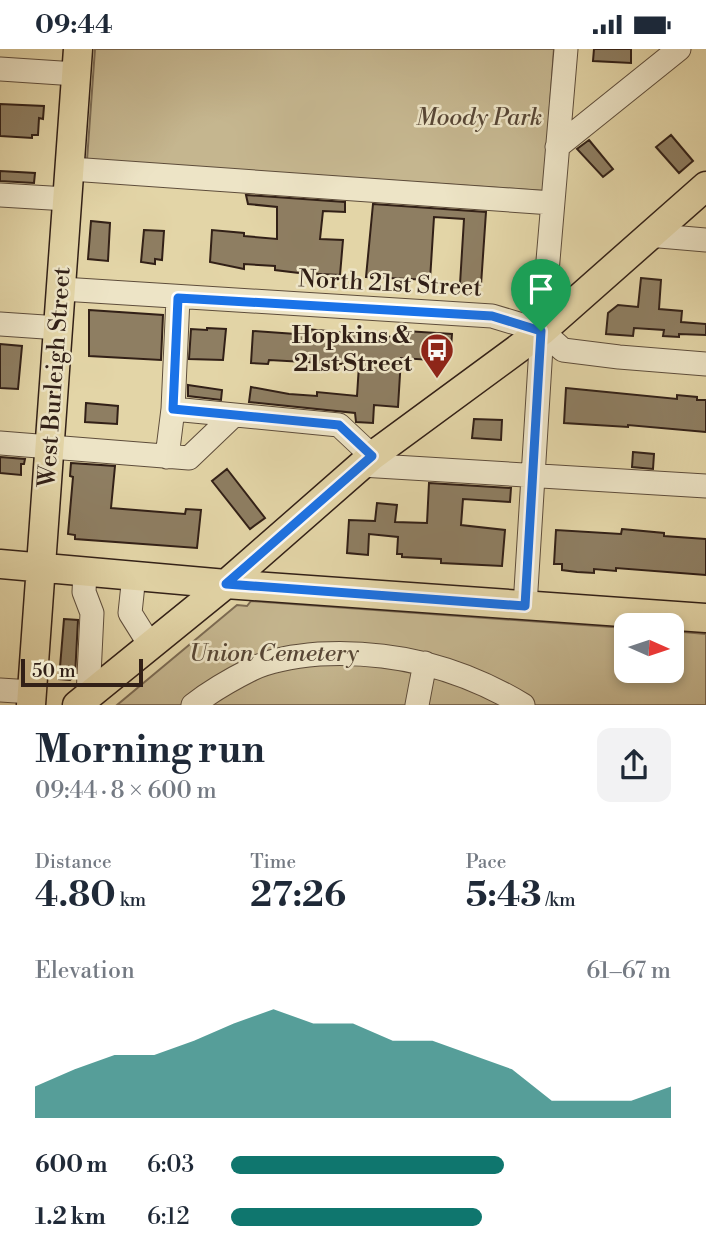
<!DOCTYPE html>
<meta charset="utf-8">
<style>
:root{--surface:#fff;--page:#f2f2f3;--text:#1f2937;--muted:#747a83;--accent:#0f766e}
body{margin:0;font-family:"Libre Bodoni",serif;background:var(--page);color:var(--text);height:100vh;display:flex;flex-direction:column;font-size:26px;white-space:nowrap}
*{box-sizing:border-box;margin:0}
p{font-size:23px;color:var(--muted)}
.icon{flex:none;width:38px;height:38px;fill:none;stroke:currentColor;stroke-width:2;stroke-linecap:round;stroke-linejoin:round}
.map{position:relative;height:656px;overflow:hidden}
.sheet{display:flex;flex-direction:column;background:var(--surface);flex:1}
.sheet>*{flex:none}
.needle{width:46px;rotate:93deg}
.controls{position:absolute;left:614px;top:564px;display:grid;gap:14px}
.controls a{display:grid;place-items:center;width:70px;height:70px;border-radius:14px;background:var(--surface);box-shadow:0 4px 10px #0003;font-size:35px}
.scale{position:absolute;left:21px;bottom:18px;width:122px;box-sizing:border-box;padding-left:7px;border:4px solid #322017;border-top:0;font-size:19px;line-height:24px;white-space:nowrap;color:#322017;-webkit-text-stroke:5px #ede4c6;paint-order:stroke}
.pin{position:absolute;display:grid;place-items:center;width:60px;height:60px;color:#fff;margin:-72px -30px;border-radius:50% 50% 50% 0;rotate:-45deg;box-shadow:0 0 7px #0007}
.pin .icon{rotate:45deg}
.round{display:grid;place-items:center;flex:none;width:74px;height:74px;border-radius:14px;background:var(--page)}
.headline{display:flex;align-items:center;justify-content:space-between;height:119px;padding:0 35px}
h1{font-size:38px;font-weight:700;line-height:52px}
.figures{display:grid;grid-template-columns:repeat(3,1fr);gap:10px;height:119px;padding:7px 35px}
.figures div{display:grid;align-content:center}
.figures b{font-size:35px;font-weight:700}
.figures small{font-size:19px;font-weight:400}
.figures p{font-size:19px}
.chart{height:196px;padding:14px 35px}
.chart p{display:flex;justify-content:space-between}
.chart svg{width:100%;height:126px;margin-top:7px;fill:var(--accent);opacity:.7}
ul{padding:0 35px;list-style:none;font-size:23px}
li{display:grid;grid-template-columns:112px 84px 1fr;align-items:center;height:52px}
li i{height:18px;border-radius:9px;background:var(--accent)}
.status{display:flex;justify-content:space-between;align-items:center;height:49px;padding:0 35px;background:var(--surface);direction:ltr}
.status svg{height:19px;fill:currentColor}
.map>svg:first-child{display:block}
.green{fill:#c5b68f;stroke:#7c6b53;stroke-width:2}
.building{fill:#8e7e62;stroke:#322017;stroke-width:2}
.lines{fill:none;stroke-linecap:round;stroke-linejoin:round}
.minor-casing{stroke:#5e4d3b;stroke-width:25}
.major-casing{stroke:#322017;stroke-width:31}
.minor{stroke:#ede4c6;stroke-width:23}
.major{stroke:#e3d5a7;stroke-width:28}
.route-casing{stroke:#fff;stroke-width:14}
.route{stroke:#1a73e8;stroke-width:9}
.labels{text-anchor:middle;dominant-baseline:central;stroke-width:5;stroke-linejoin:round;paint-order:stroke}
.park-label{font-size:24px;font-style:italic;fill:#574635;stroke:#ede4c6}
.street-label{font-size:24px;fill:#322017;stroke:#ede4c6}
.poi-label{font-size:24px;font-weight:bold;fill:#322017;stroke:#ede4c6;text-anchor:end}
</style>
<div class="status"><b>09:44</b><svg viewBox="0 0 49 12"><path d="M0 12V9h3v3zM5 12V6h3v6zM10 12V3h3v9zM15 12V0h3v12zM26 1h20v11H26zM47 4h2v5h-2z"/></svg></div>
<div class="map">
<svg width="706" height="656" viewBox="0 0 706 656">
<rect width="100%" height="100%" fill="#e3d5a7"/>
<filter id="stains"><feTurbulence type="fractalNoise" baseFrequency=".00286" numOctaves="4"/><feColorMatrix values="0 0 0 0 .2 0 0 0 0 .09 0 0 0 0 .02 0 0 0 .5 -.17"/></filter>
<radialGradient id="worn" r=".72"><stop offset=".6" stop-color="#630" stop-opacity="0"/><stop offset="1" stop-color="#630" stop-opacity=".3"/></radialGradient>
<!-- green -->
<path class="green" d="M95,0h459l-10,142 -457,-31z
M251,552l375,27v42h46v-39l34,3v71h-589l120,-100 10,1z"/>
<!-- building -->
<path class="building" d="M594,0h37v14l-38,-2z
M0,55l44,2 -1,13 -4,-1 -1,17h-6v3l-32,-2z
M671,86l22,26 -14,12 -23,-26z
M589,91l24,29 -10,8 -26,-28z
M0,122l35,2 -1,10 -34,-2z
M246,146l99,7v10l-22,-1 -3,28 23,1 -3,35 -41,-2 -24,-3v-4l-31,-2v5l-34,-7 2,-32 32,3v3l33,3v-32l-29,-3z
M373,155l113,8 -5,73 -21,-1 4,-65 -30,-2 -4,63 -64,-3z
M91,172l19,2 -2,38 -20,-2z
M144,181l20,1 -2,29 -7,-1v5l-14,-2z
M641,229l20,2 -2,29 23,2 -1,11 25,2v11l-27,-1v3l-16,-1 1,-6 -30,-2 -1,8 -27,-2 2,-21 10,-8 20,2z
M89,261l74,5 -2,45 -72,-4z
M207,279l19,1 -3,31 -34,-1 2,-30 16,1z
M306,280l87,8h13v-6l46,3 -1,14 -19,12 -31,-2 -3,49 -24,-2 -1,18 -17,-1 -1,-9 -106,-11 2,-15 38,7 28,2v-4l40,4 2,-31 -90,-5 -1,4 -17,-1 2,-32 43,3h10z
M0,295l22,2 -4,43 -18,-1z
M188,336l34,5 -1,10 -33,-4z
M566,339l111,11v-4l20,2v3h9v32l-78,-7v2l-64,-4z
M86,354l32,3 -1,18 -32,-2z
M474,370l28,1 -1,20 -29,-2z
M633,403l21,2 -1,15 -21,-2z
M0,408l25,2 -1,5h-3v11l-21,-2z
M71,414l44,3 -4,42 74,6 1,-5 15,1 -4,38 -122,-9v-4l-7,-1 5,-57 -3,-1z
M227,420l38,49 -15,11 -38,-48z
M429,434l82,5 -1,14 -47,-3 -2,26 44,5 -3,36 -61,-3v-4l-39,-2v-3h-5l1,-17 -29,-3 -1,21 -21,-2 2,-33 26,1 2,-18 20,2 -2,17 32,1z
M622,480l42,4v3l42,3v36l-90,-7v3l-22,-2v4l-17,-1 -15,-2v-6h-8l2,-34 65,4z
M64,570l14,1 -3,56 -5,4 -11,-1z"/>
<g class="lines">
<!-- minor casing -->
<g class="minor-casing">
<path id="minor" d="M0,20l76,5
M557,98l122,-98
M71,120l481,34
M0,146l67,4
M648,186l58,5
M62,240l430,27 50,15 21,19 56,7 87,7
M0,275l59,4
M173,360l166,16 33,31
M0,394l189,15 45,-43
M167,408l6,-48 5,-111
M361,416l345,21
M85,522l-1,21 8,21 -4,83
M134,526l-4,38 20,32
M525,557l17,-275 24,-282
M0,641l32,2
M193,656c18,-14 39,-26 59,-36 20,-10 45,-13 67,-15 73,-4 141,13 204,51
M417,656l8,-42"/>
</g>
<!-- major casing -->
<g class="major-casing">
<path id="major" d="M0,515l226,20 480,34
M31,656l47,-656
M77,656l149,-121 146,-128 170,-125 164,-145"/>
</g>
<!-- minor -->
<use href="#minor" class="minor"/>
<!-- major -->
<use href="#major" class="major"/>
</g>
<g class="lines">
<!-- route casing -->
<g class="route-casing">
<path id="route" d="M178,249l314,18 49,15 -16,275 -299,-22 146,-128 -33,-31 -166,-16z"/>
</g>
<!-- route -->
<use href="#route" class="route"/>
</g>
<!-- icons -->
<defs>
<g id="bus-pin" transform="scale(1.75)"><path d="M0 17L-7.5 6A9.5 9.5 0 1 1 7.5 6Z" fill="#8f2418" stroke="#ede4c6"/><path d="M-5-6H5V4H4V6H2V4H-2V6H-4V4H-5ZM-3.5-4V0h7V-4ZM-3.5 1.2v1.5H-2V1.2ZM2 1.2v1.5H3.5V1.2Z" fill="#fff"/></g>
</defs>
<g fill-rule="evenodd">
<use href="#bus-pin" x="437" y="301"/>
</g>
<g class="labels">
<!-- park labels -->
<g class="park-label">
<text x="479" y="69">Moody Park</text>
<text x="274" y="605">Union Cemetery</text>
</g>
<!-- street labels -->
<g class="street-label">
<text transform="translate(390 235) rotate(3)">North 21st Street</text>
<text transform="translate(55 328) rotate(-86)">West Burleigh Street</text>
</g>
<!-- poi labels -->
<g class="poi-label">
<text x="412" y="287">Hopkins &amp;<tspan x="412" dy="28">21st Street</tspan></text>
</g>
</g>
<rect width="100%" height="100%" filter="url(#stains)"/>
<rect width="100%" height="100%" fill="url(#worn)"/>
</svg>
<div class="controls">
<a><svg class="needle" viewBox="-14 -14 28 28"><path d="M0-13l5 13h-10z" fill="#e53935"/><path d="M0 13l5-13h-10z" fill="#747a83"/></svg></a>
</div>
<div class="scale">50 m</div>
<div class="pin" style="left:541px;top:282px;background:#1e9e55"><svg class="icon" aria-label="arrive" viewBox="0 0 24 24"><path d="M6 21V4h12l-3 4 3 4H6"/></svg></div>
</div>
<section class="sheet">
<div class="headline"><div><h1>Morning run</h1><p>09:44 · 8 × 600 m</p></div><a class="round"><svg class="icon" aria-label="share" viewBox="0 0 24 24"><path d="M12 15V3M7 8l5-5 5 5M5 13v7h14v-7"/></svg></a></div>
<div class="figures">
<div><p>Distance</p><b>4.80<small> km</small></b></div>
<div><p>Time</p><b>27:26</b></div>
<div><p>Pace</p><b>5:43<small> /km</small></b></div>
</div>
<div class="chart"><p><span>Elevation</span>61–67 m</p>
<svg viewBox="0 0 160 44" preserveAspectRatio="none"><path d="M0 44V33L10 27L20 22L30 22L40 17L50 11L60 6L70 11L80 11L90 17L100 17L110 22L120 27L130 38L140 38L150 38L160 33V44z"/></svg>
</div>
<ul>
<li><b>600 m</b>6:03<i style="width:62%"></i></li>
<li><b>1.2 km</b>6:12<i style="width:57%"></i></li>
</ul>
</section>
